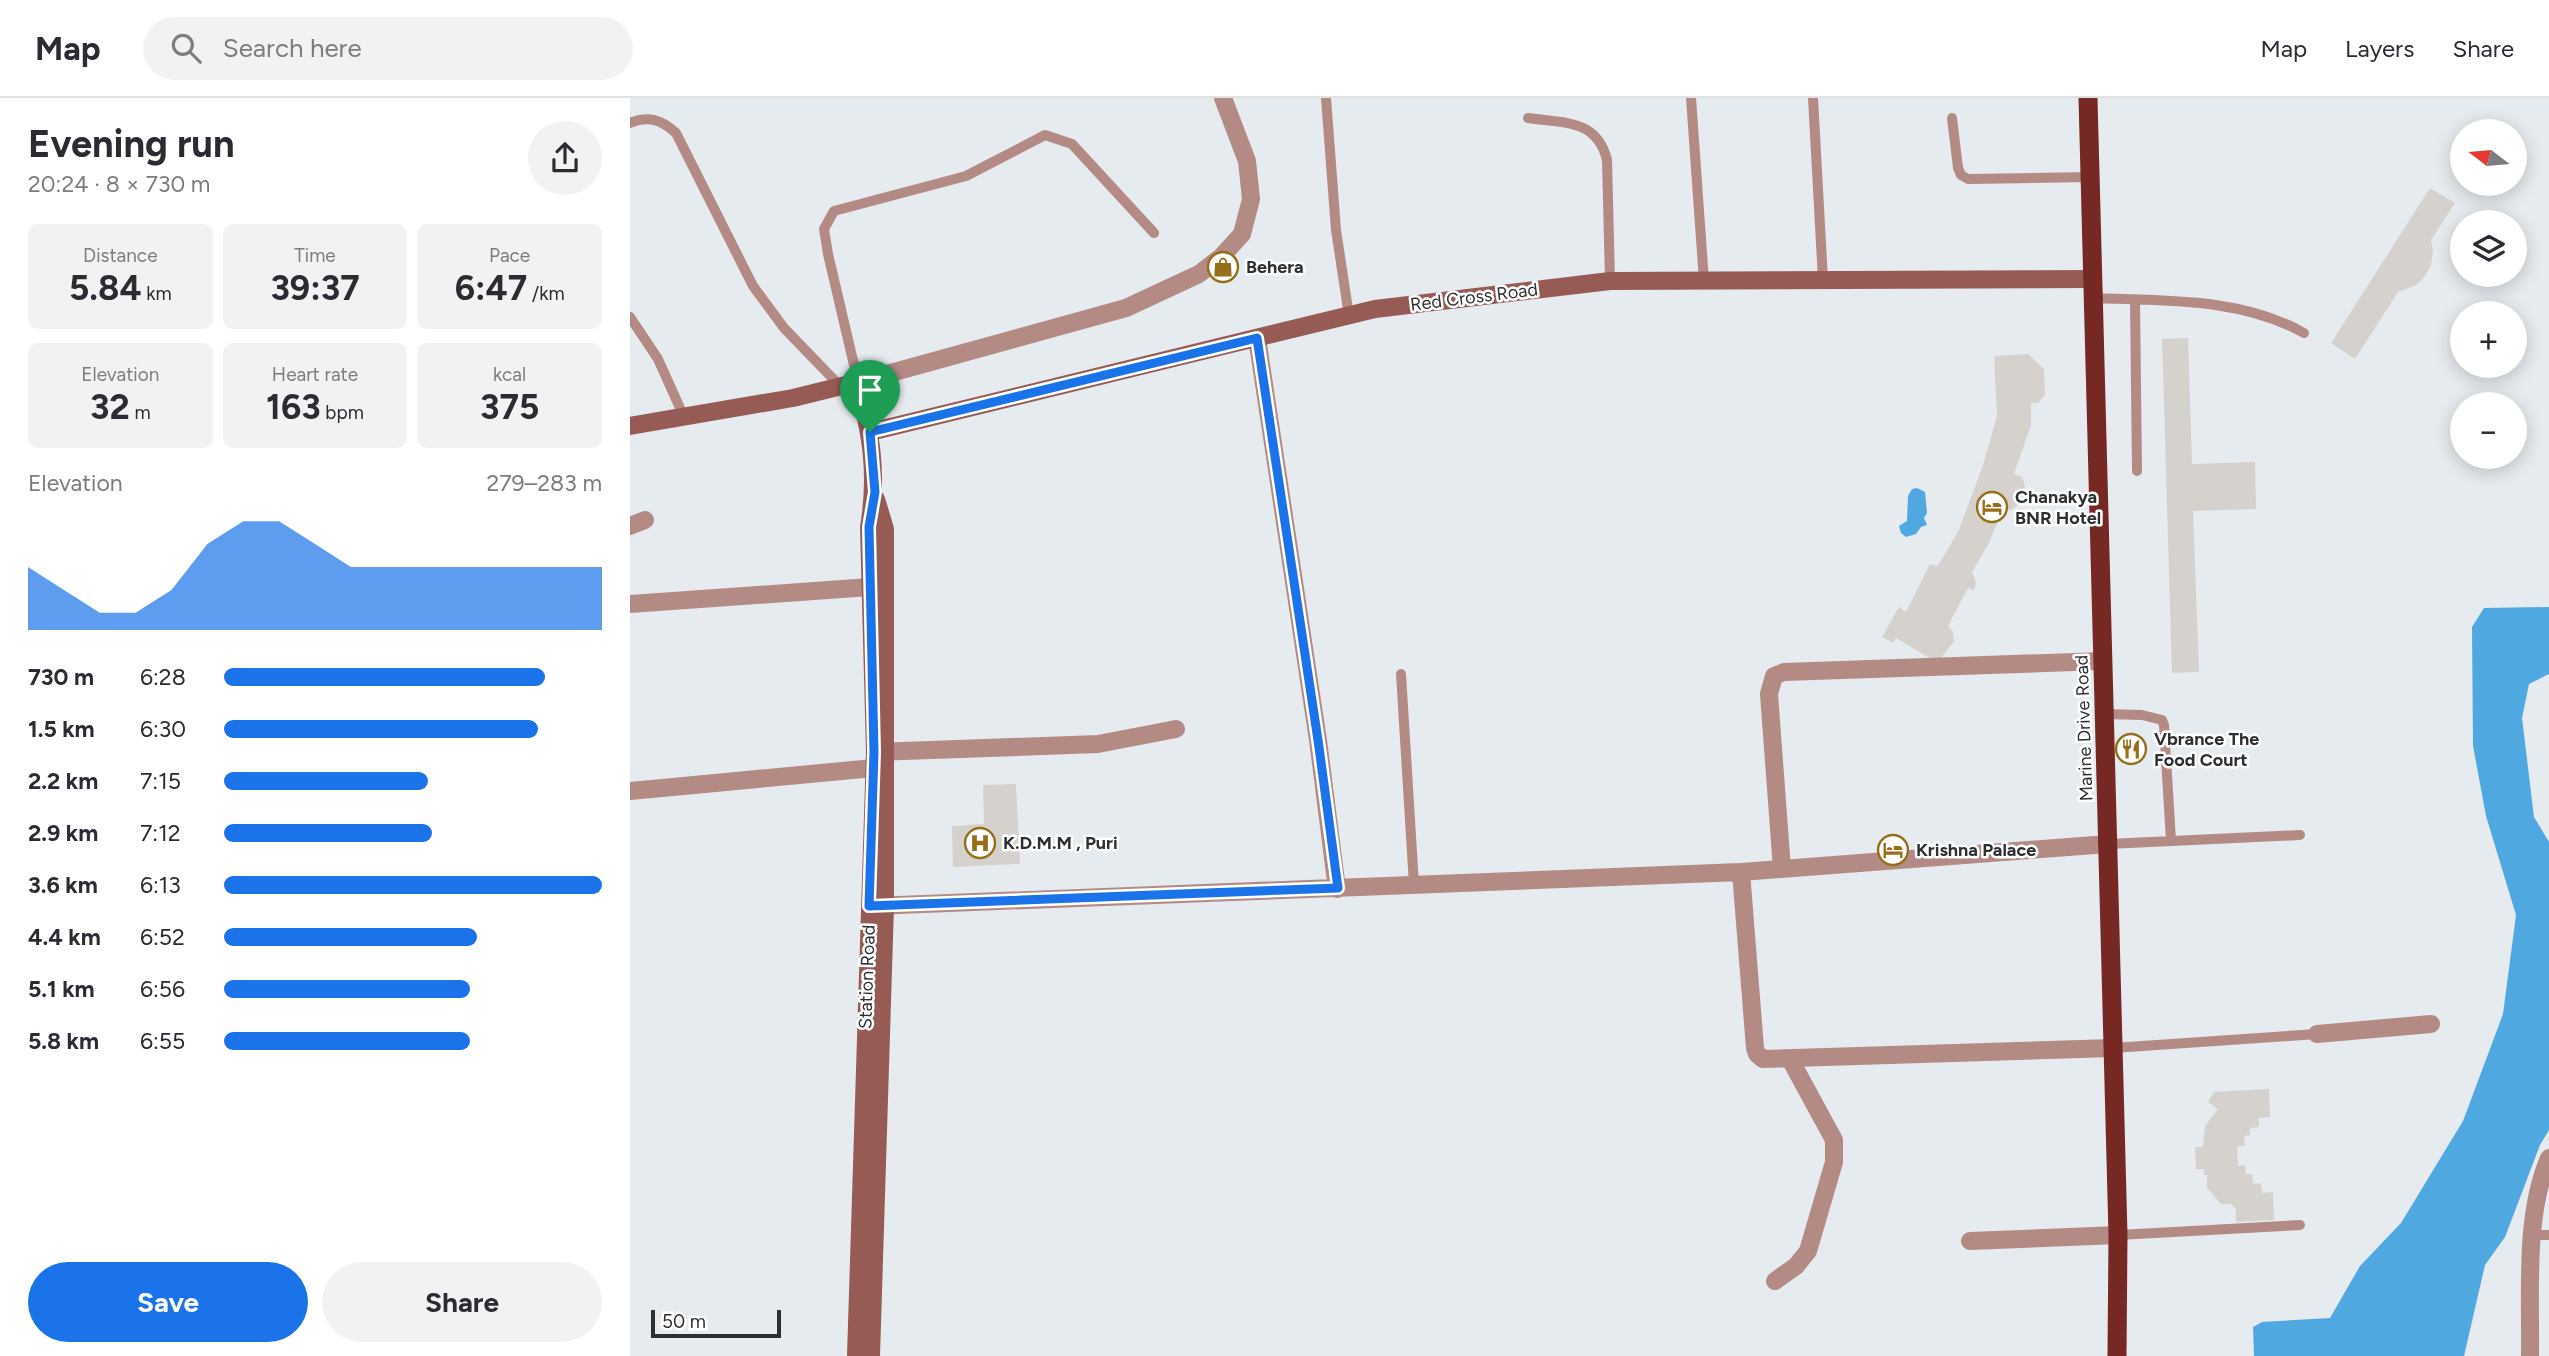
<!DOCTYPE html>
<meta charset="utf-8">
<style>
:root{--surface:#fff;--page:#f2f2f3;--text:#2b2b33;--muted:#7c7c81;--line:#e1e1e2;--accent:#1a73e8}
body{margin:0;font-family:Figtree,sans-serif;background:var(--page);color:var(--text);height:100vh;display:flex;flex-direction:column;font-size:26px;white-space:nowrap}
*{box-sizing:border-box;margin:0}
p{font-size:23px;color:var(--muted)}
.icon{flex:none;width:38px;height:38px;fill:none;stroke:currentColor;stroke-width:2;stroke-linecap:round;stroke-linejoin:round}
.map{position:relative;flex:1;overflow:hidden}
.panel{display:flex;flex-direction:column;background:var(--surface);width:630px}
.panel>*{flex:none}
.needle{width:46px;rotate:286deg}
.buttons{position:absolute;left:1820px;top:21px;display:grid;gap:14px}
.buttons a{display:grid;place-items:center;width:77px;height:77px;border-radius:50%;background:var(--surface);box-shadow:0 4px 18px #0003;font-size:35px}
.scale{position:absolute;left:21px;bottom:18px;width:130px;box-sizing:border-box;padding-left:7px;border:4px solid #2e2f31;border-top:0;font-size:19px;line-height:24px;white-space:nowrap;color:#2e2f31;-webkit-text-stroke:5px #fff;paint-order:stroke}
.pin{position:absolute;display:grid;place-items:center;width:60px;height:60px;color:#fff;margin:-72px -30px;border-radius:50% 50% 50% 0;rotate:-45deg;box-shadow:0 0 7px #0007}
.pin .icon{rotate:45deg}
.round{display:grid;place-items:center;flex:none;width:74px;height:74px;border-radius:37px;background:var(--page)}
.overview{display:flex;align-items:center;justify-content:space-between;height:119px;padding:0 28px}
h1{font-size:38px;font-weight:700;line-height:52px}
.stats{display:grid;grid-template-columns:repeat(3,1fr);gap:10px;height:119px;padding:7px 28px}
.stats div{display:grid;align-content:center;border-radius:10px;background:var(--page);text-align:center}
.stats b{font-size:35px;font-weight:700}
.stats small{font-size:19px;font-weight:400}
.stats p{font-size:19px}
.chart{height:196px;padding:14px 28px}
.chart p{display:flex;justify-content:space-between}
.chart svg{width:100%;height:126px;margin-top:7px;fill:var(--accent);opacity:.7}
.cta{display:flex;gap:14px;margin-top:auto;padding:14px 28px}
.cta a{flex:1;height:80px;border-radius:42px;background:var(--accent);color:#fff;font-size:28px;font-weight:700;line-height:80px;text-align:center}
.cta a+a{background:var(--page);color:var(--text)}
ul{padding:0 28px;list-style:none;font-size:23px}
li{display:grid;grid-template-columns:112px 84px 1fr;align-items:center;height:52px}
li i{height:18px;border-radius:9px;background:var(--accent)}
header{display:flex;align-items:center;gap:42px;box-sizing:border-box;height:98px;padding:0 35px;background:var(--surface);border-bottom:2px solid var(--line)}
header strong{font-size:33px}
nav{display:flex;gap:38px;margin-inline-start:auto;font-size:24px}
.search{width:490px;height:63px;background:var(--page);display:flex;align-items:center;gap:18px;box-sizing:border-box;padding:0 24px;border-radius:38px;color:var(--muted);font-size:26px}
main{display:flex;flex:1;min-height:0}
.map>svg:first-child{display:block}
.water{fill:#4fa9e0}
.building{fill:#d5d1cc}
.lines{fill:none;stroke-linecap:round;stroke-linejoin:round}
.service{stroke:#b48a85;stroke-width:10}
.minor{stroke:#b48a85;stroke-width:18}
.secondary{stroke:#975b55;stroke-width:18}
.trunk{stroke:#762824;stroke-width:19}
.route-casing{stroke:#fff;stroke-width:14}
.route{stroke:#1a73e8;stroke-width:9}
.labels{text-anchor:middle;dominant-baseline:central;stroke-width:5;stroke-linejoin:round;paint-order:stroke}
.poi-label{font-size:18px;font-weight:bold;fill:#2e2f31;stroke:#fff;text-anchor:start}
.street-label{font-size:18px;fill:#2e2f31;stroke:#fff}
</style>
<header>
<strong>Map</strong>
<div class="search"><svg class="icon" aria-label="search" viewBox="0 0 24 24"><circle cx="10" cy="10" r="6"/><path d="M15 15l6 6"/></svg>Search here</div>
<nav><a>Map</a><a>Layers</a><a>Share</a></nav>
</header>
<main>
<section class="panel">
<div class="overview"><div><h1>Evening run</h1><p>20:24 · 8 × 730 m</p></div><a class="round"><svg class="icon" aria-label="share" viewBox="0 0 24 24"><path d="M12 15V3M7 8l5-5 5 5M5 13v7h14v-7"/></svg></a></div>
<div class="stats">
<div><p>Distance</p><b>5.84<small> km</small></b></div>
<div><p>Time</p><b>39:37</b></div>
<div><p>Pace</p><b>6:47<small> /km</small></b></div>
</div>
<div class="stats">
<div><p>Elevation</p><b>32<small> m</small></b></div>
<div><p>Heart rate</p><b>163<small> bpm</small></b></div>
<div><p>kcal</p><b>375</b></div>
</div>
<div class="chart"><p><span>Elevation</span>279–283 m</p>
<svg viewBox="0 0 160 44" preserveAspectRatio="none"><path d="M0 44V22L10 30L20 38L30 38L40 30L50 14L60 6L70 6L80 14L90 22L100 22L110 22L120 22L130 22L140 22L150 22L160 22V44z"/></svg>
</div>
<ul>
<li><b>730 m</b>6:28<i style="width:85%"></i></li>
<li><b>1.5 km</b>6:30<i style="width:83%"></i></li>
<li><b>2.2 km</b>7:15<i style="width:54%"></i></li>
<li><b>2.9 km</b>7:12<i style="width:55%"></i></li>
<li><b>3.6 km</b>6:13<i style="width:100%"></i></li>
<li><b>4.4 km</b>6:52<i style="width:67%"></i></li>
<li><b>5.1 km</b>6:56<i style="width:65%"></i></li>
<li><b>5.8 km</b>6:55<i style="width:65%"></i></li>
</ul>
<div class="cta"><a>Save</a><a>Share</a></div>
</section>
<div class="map">
<svg width="1919" height="1258" viewBox="0 0 1919 1258">
<rect width="100%" height="100%" fill="#e6ebf0"/>
<!-- water -->
<path class="water" d="M1287,390l8,4 2,21 -3,5 3,7 -6,2 -5,7 -10,3 -5,-4 -2,-7 8,-5 1,-25 4,-7z
M1919,509v67l-20,10 -7,34 12,99 15,25v288l-9,15 -35,92 -20,28 -21,91h-210l-1,-29 9,-5 68,-4 30,-52 41,-43 62,-102 40,-107 13,-99 -30,-99 -13,-70 -1,-119 12,-19z"/>
<!-- building -->
<path class="building" d="M1800,90l25,15 -24,37 2,10 -2,16 -9,14 -8,6 -16,6 -43,67 -24,-16z
M1558,240l4,126 63,-2 1,47 -63,2 6,161 -27,1 -10,-334z
M1398,256l16,15 1,26 -7,8h-7v22l-17,49 8,3 3,9 -7,19 -7,5 -8,-2 -14,35 -17,29 4,10 -2,8 -6,-2 -20,38 5,6 1,9 -13,17 -8,2 -37,-22 -3,5 -11,-6 17,-30 7,5 24,-48 8,2 21,-36 24,-65 14,-49 -3,-60z
M386,686l4,80 -67,3 -1,-41 32,-2 -1,-39z
M1639,991l1,28 -11,1v9l-9,1v7l-6,1 1,10h-8l1,20 7,-1 1,9h6l1,10 8,-1 1,10 11,-1 1,28 -38,2v-13l-6,-5h-9l-14,-16v-13h-3v-6h-8l-1,-22h8l2,-21 13,-17 -10,-7 6,-10z"/>
<g class="lines">
<!-- service -->
<path class="service" d="M696,0l10,132 13,86
M1061,0l13,183
M1183,0l10,182
M898,20c35,5 69,1 79,42l3,121
M1322,20l6,50 3,7 7,4 122,-2
M0,25c18,-8 32,-3 46,10l77,153 31,42 57,59
M1463,200c70,3 147,-1 211,35
M1505,202l2,171
M0,219l28,42 26,58
M228,284l-30,-128 -4,-25 10,-18 132,-35 79,-41 27,9 82,89
M771,576l13,211
M1475,616l37,1 20,5 2,5 7,116
M1478,746l192,-9
M1483,950l204,-14
M1488,1137l182,-10
M1902,1137h17"/>
<!-- minor -->
<path class="minor" d="M627,240l61,402 19,149
M228,284l268,-74 73,-34 22,-17 21,-23 9,-35 -4,-38 -24,-63
M0,428l15,-6
M0,506l240,-17
M245,654l223,-8 78,-15
M0,693l244,-23
M1152,771l-13,-175 5,-18 10,-4 319,-11
M1111,774l14,176 2,6 6,5 350,-11
M243,808l868,-34 367,-28
M1687,936l114,-10
M1340,1143l148,-6
M1145,1183l21,-15 12,-15 26,-89v-22l-44,-81
M1900,1258c1,-62 -6,-140 19,-198"/>
<!-- secondary -->
<path class="secondary" d="M0,328l163,-28 65,-16c13,53 20,91 11,145l6,225 -19,604
M240,334l505,-123 235,-28 482,-2
M241,1258l14,-450v-377l-9,-30"/>
<!-- trunk -->
<path class="trunk" d="M1458,0l30,1137 -1,121"/>
</g>
<g class="lines">
<!-- route casing -->
<g class="route-casing">
<path id="route" d="M627,240l61,402 20,148 -469,18 5,-154 -5,-225 6,-35 -5,-60z"/>
</g>
<!-- route -->
<use href="#route" class="route"/>
</g>
<!-- icons -->
<defs>
<g id="shop-ring" transform="scale(1.575)"><circle r="9.5" fill="#fff" stroke="#966e19" stroke-width="1.5"/><path d="M-5-2.5h2.3a2.7 3.5 0 0 1 5.4 0H5L5.5 6h-11ZM-1.5-2.5h3a1.5 2.3 0 0 0-3 0Z" fill="#966e19"/></g>
<g id="hotel-ring" transform="scale(1.575)"><circle r="9.5" fill="#fff" stroke="#966e19" stroke-width="1.5"/><path d="M-6-4.5h1.5V1H6V5H4.5V3h-9V5H-6ZM-4 0a1.8 1.8 0 1 1 3.6 0ZM.5 0V-2.5h3Q6-2.5 6 0Z" fill="#966e19"/></g>
<g id="restaurant-ring" transform="scale(1.575)"><circle r="9.5" fill="#fff" stroke="#966e19" stroke-width="1.5"/><path d="M-5-6h1v4h1v-4h1v4h1v-4h1v5L-1.5 .5V6h-2V.5L-5-1ZM5-6V6H3V1.5H1.5Q1.5-4 5-6Z" fill="#966e19"/></g>
<g id="hospital-ring" transform="scale(1.575)"><circle r="9.5" fill="#fff" stroke="#966e19" stroke-width="1.5"/><path d="M-5-5h3v3.5h4V-5h3V5h-3V1.5h-4V5h-3Z" fill="#966e19"/></g>
</defs>
<g fill-rule="evenodd">
<use href="#shop-ring" x="593" y="169"/>
<use href="#hotel-ring" x="1362" y="409"/>
<use href="#restaurant-ring" x="1501" y="651"/>
<use href="#hospital-ring" x="350" y="745"/>
<use href="#hotel-ring" x="1263" y="752"/>
</g>
<g class="labels">
<!-- poi labels -->
<g class="poi-label">
<text x="616" y="169">Behera</text>
<text x="1385" y="399">Chanakya<tspan x="1385" dy="21">BNR Hotel</tspan></text>
<text x="1524" y="641">Vbrance The<tspan x="1524" dy="21">Food Court</tspan></text>
<text x="373" y="745">K.D.M.M , Puri</text>
<text x="1286" y="752">Krishna Palace</text>
</g>
<!-- street labels -->
<g class="street-label">
<text transform="translate(844 199) rotate(-7)">Red Cross Road</text>
<text transform="translate(1454 630) rotate(-92)">Marine Drive Road</text>
<text transform="translate(237 879) rotate(-88)">Station Road</text>
</g>
</g>
</svg>
<div class="buttons">
<a><svg class="needle" viewBox="-14 -14 28 28"><path d="M0-13l5 13h-10z" fill="#e53935"/><path d="M0 13l5-13h-10z" fill="#7c7c81"/></svg></a>
<a><svg class="icon" aria-label="layers" viewBox="0 0 24 24"><path d="M12 4l9 5-9 5-9-5zM3 14l9 5 9-5"/></svg></a>
<a>+</a>
<a>−</a>
</div>
<div class="scale">50 m</div>
<div class="pin" style="left:240px;top:334px;background:#1e9e55"><svg class="icon" aria-label="arrive" viewBox="0 0 24 24"><path d="M6 21V4h12l-3 4 3 4H6"/></svg></div>
</div>
</main>
